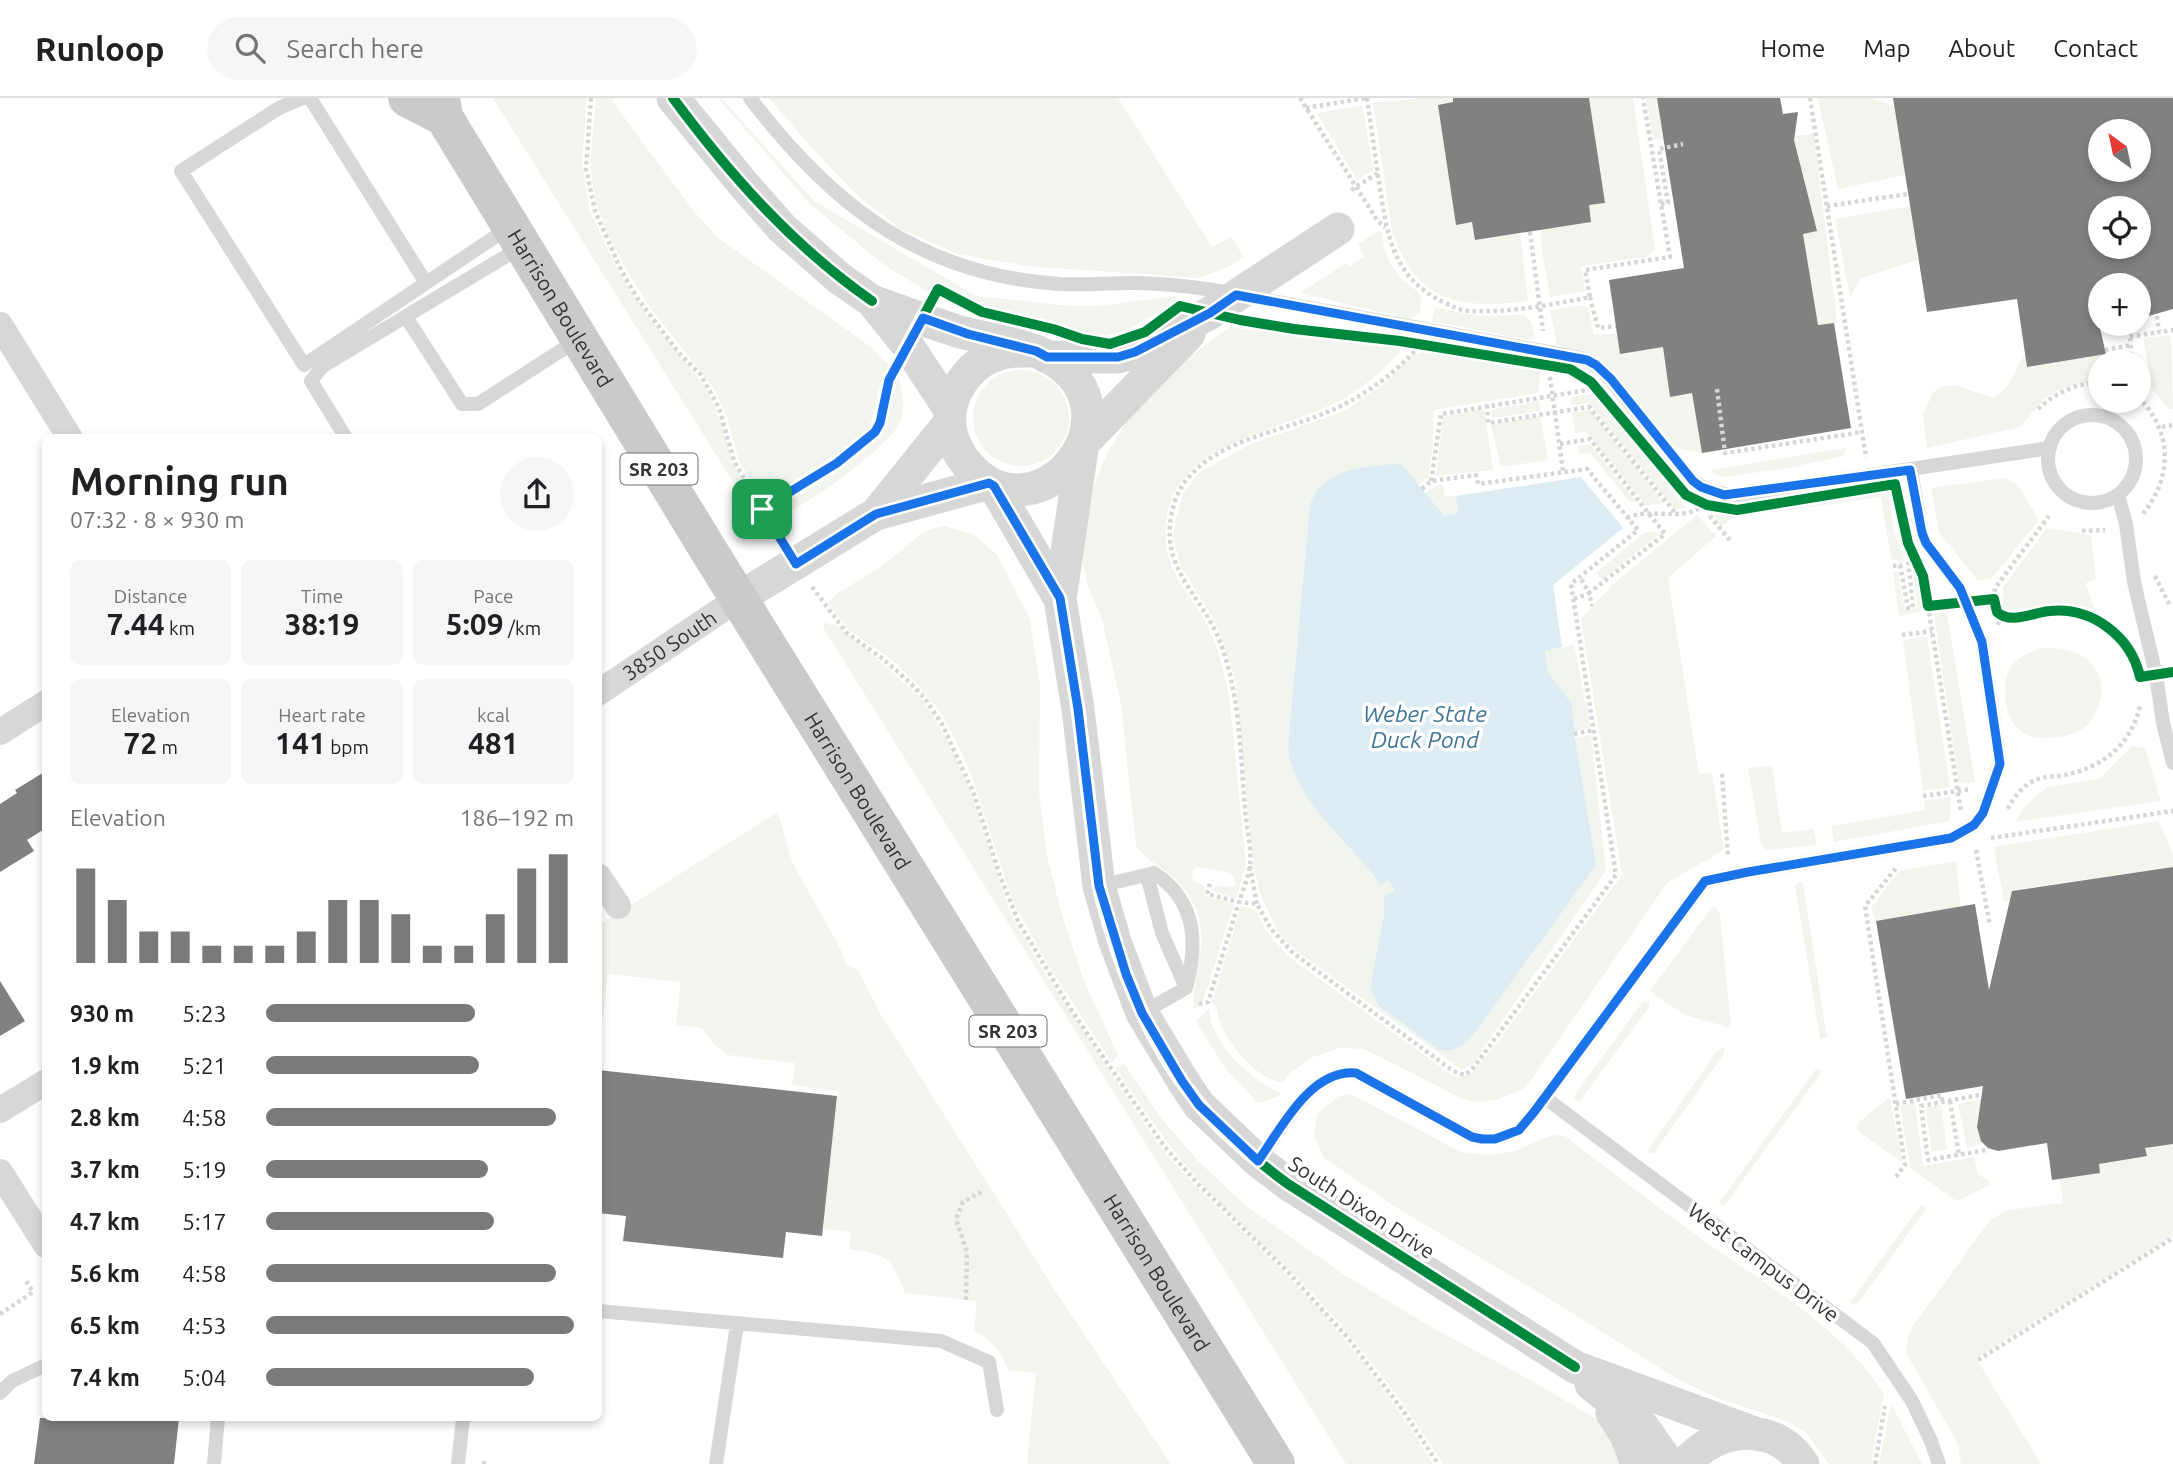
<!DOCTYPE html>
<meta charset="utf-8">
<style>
:root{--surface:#fff;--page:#f6f6f6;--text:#202124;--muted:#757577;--line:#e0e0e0;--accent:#7a7a7a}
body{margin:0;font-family:Ubuntu,sans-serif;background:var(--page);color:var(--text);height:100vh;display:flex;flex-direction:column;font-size:26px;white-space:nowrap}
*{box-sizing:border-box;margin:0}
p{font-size:23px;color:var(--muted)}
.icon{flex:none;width:38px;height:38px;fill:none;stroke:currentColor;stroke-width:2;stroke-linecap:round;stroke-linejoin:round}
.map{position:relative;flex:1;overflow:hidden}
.sheet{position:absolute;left:42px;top:336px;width:560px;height:987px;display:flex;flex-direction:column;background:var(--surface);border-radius:10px;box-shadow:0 4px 10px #0003}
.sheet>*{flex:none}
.needle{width:46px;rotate:327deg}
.controls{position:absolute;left:2088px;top:21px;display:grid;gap:14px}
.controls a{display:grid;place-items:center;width:63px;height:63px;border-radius:50%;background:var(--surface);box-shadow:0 4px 10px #0003;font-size:35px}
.pin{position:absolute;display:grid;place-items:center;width:60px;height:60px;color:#fff;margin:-30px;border-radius:14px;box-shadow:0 4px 10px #0006}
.round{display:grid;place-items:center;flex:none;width:74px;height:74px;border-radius:37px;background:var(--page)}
.headline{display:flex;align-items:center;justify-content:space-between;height:119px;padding:0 28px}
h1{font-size:38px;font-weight:700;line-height:52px}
.metrics{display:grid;grid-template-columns:repeat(3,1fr);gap:10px;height:119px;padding:7px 28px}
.metrics div{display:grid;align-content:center;border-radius:10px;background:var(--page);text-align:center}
.metrics b{font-size:30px;font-weight:700}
.metrics small{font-size:19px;font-weight:400}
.metrics p{font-size:19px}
.chart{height:196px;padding:14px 28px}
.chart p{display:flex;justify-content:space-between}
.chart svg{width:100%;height:126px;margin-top:7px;stroke:var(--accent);stroke-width:6}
ul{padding:0 28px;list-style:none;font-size:23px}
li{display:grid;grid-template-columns:112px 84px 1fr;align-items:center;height:52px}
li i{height:18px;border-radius:9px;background:var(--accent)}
header{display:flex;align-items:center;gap:42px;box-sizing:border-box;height:98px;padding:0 35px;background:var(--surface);border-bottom:2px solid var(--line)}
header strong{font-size:33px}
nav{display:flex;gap:38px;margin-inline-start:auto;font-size:24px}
.search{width:490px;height:63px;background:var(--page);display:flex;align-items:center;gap:18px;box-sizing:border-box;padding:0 24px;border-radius:38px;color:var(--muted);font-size:26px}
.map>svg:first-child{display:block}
.green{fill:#f1f5ed}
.water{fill:#ddebf3}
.building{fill:#818181;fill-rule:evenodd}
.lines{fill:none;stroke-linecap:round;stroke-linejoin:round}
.path{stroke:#d6d6d6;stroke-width:4.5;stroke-dasharray:3.5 3.5;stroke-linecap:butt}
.service{stroke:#d7d7d7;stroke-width:14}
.minor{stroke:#d7d7d7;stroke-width:26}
.tertiary{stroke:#d7d7d7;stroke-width:33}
.primary{stroke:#cacaca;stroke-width:38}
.cycleway-casing{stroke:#fff;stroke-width:15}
.cycleway{stroke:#00873e;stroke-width:10}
.route-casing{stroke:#fff;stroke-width:14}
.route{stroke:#1a73e8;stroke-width:9}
.labels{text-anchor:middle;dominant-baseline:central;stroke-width:7;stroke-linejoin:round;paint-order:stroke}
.shield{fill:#fff;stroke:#707070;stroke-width:2}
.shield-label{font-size:19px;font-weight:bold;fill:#333}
.street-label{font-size:21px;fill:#333;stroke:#fff}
.water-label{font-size:23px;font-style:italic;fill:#3f7597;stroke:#fff}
</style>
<header>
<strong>Runloop</strong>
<div class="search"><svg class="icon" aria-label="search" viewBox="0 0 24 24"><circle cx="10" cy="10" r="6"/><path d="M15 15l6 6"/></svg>Search here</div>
<nav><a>Home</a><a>Map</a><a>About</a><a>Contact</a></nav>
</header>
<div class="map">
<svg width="2173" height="1366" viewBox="0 0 2173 1366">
<rect width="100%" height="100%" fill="#fff"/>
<!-- green -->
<path class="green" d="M493,0h94l-5,65 8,48 30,64 31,45 56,69 14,34 11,37 21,36 -3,13z
M596,0h17l-1,3 81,109 24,27 154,110 20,20 -20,61 -30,26 -77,47 -25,-40 -12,-44 -13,-28 -65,-83 -23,-37 -16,-30 -14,-35 -6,-37z
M718,0h3l93,103 162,95 93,10h30l77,-10 -1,6 -46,27 -31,9 -17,-1 -26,-12 -88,-25 -30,-18h-3l-6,10 -45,-28 -73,-60z
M769,0h349l94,149 19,-10 13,20 -16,10 -29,11 -173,-12 -68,-12 -58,-25 -43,-34 -47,-49z
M1423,0h30v5l-15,2 18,119 16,-2 3,18 45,-7 8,68c-68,9 -112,1 -136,-69l-19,-129z
M1589,0h44l22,152 -8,7 -66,9 4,25 -35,6 -9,-51v-16l50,-8 -2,-17 15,-2z
M1646,0h11l6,40 -10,2z
M1818,0h53l23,8 11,69 -67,14z
M1362,8l12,64 -17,10 -40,-67z
M1814,36l23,188 -19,3 -15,-91 14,-3 -23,-91v-4z
M1910,108l8,54 -57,18 -11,19 -15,-78z
M1378,133l5,1c-2,16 7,34 18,46 5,6 17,11 20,19 1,5 -1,11 -1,16l-9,6 -111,-26 43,-28 4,-2 3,3 14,-9 -6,-13z
M1579,208h9l6,29 23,-2 4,21 42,-7 7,50 22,-4 10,60 -22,-4 -11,-6 -61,-77 -10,-9 -41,-12 -7,-35z
M1435,209l42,9 47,-1 7,7 4,16 -6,2 -97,-19z
M1230,229l58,8 98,5 12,5 2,7c-21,21 -39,39 -67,52 -68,33 -181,42 -166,146 4,26 26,48 38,71 13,25 20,53 25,81l16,163 -10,33 -25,-7 4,-5 22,1 -6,-14 -35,-6 -4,5 1,9 12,5 -1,10 30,8 -32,101 -9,4c1,-48 25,-80 -13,-125 -13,-16 -30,-19 -44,-38l-15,-142 -19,-85 -14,-33 -5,-22 -2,-17 9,-52 14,-35 22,-38 58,-61z
M2171,237l2,74h-4l-17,-20 -9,-51z
M1421,254l27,1 93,16 -3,24 -104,17 -1,34 -5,33 -9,8 -19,-22c-32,5 -76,5 -90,41l-21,230v22l24,49 57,64 11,17 7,-6 8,10 -12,7v17l-14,76 205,-252 16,-3 15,136 -135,195 -10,3 -162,-116 -20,-19 -18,-38 -7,-26 -19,-193 -20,-55 -34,-55 -8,-30 3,-19 8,-27 16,-19 51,-28 93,-33 42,-29 24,-25z
M2025,254l2,15 88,-14 2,9h-17v16h-9l-2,4 -24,5 -20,11 -25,29 -93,21 -4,-33 10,-23 8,-5 14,-2 38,13 15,-12z
M973 320a48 48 0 1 1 96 0a48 48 0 1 1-96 0Z
M899,280c4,16 7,33 -1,48 -14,24 -99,87 -126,92l-1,-5 13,-8 -2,-4c26,-16 83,-46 98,-71 7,-14 9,-33 12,-48z
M1593,296l93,114 -11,1 -86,-106 -17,2 -2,-8z
M1539,303l2,10 -49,7 -1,-8z
M1484,311l9,61 -57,6 7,-59z
M1590,312l74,93 -17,3 -61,-74 -11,1 -3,-20z
M1540,318l8,44 -47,7 -10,-42z
M1590,346l46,58h-6l-40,-49 -11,1 -1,-8z
M1846,350l-3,8 -55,12 -65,9 -10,-4 -2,-3z
M2005,380l13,7 21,35 -48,59 -13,1 -39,-47 -8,-45z
M1443,386l2,13 11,-1 2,17 -15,3 -18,-23 10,-7z
M1888,392l6,43 10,22 -1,7 -12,-3 -10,-62 -148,21 -12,9 -9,-15z
M1697,417l19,21 -48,42 31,196 13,-1 12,77 -57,33 -141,204c-22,11 -39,19 -63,12l-99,-50 -24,-1 -27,9 -20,14 -11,12c-28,-7 -51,-35 -62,-61 -3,-8 -1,-14 -8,-20l29,-96 15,4 10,21 22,25 164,119 8,2 12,-4 24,-29 126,-169 -41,-256 31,-34z
M945,428l29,9 23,20 33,64 10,66 -1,107 8,64 15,59 22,66 34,74 -6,8 -64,-98 -35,-63 -40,-122 -11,-27 -20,-39 -24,-29 -24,-23 -47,-34 -19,-25 10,-10 44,-27 38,-31 11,-6z
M2047,430l44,7 5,44 -10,4 8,26 -27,-6 -64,8v-24z
M1645,434l15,1 -58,47 -6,-7z
M1912,464l5,5 6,44 -24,5 -6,-44h5l7,38 12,-2z
M1947,515l28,169 -16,2 -25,-170z
M824,524l12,3 29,23 58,52 8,12 17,30 22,48 40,122 30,53 116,176c36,46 82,85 123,126 58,59 112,126 154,197h-87l-522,-835z
M1927,539l23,150 -27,4 -20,-151z
M1574,547l17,83 -17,3 -2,-27 -24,-32 -3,-21z
M2043,550c25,0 47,4 57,30 4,13 -1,30 -8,41 -6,11 -20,16 -32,18 -30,4 -49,-3 -54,-35 -4,-32 7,-46 37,-54z
M2132,648l13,2 16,53 -146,21 10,-16 22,-19 52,-8z
M1772,668l10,67 32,-4 3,16 -50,5 -6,-6 -13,-76z
M1951,699l-1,24 -116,21 -3,-16 94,-16 -1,-9z
M778,714l14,50 49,88 5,15 12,5 22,43 176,279 115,172h-144l9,-91 -28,-3c-8,-20 -15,-29 -34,-39l3,-30 -72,-8c-15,-38 -17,-38 -56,-44l2,-17 -29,-4 16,-137 -46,-6 3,-22 -68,-8 -13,-11 -12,-16 -26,-3 5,-43 -73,-8 -9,80v-129z
M2158,723l15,32v14l-161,23 -2,10 -6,2 -10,-55z
M1956,763l5,46 -85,14 -5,-13 28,-37z
M1799,784l4,1 24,155 -7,1 -25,-154z
M1712,809l4,1 4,6 11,114 -46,-13 -32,-21 -2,-5z
M1643,903l6,1v5l-69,94 -4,-1 -2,-4z
M1209,911c1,5 0,11 3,16 14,32 39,53 69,69l-4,3 -19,6 -32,-34 -27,-42 -2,-7z
M1725,948l-1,8 -70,99h-5l-1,-3 69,-99z
M1124,966l38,55 35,41 49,46 97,68 97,58 89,47 72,43 20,42h-178c-31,-49 -66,-97 -104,-141 -40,-48 -89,-87 -131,-132 -35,-38 -64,-81 -93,-123z
M1816,971h4l1,4 -97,133 -5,-3z
M1351,996l110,58c19,3 37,4 56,-2 18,-6 29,-18 48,-14 47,36 93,72 141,106 63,45 136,85 178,152l-13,70h-42l-22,-30 -18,-12 -71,-24 -39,-18 -144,-90 -138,-82 -74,-51 -9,-23 3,-20 22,-18z
M1890,999l12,65 -42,-29 -3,-7 3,-5z
M1981,1001l-4,29 7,16 -17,4 -9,-44z
M1915,1004l8,64 51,-9 4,18 11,5v5l-30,15h-4l-45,-32 -10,-62z
M1941,1007l6,44 -15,3 -7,-44z
M2173,1046v92l-197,122 65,106h-80l-3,-20 -52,-91 2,-16 5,-11 78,-107 17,-9 55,-7 -3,-24 40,-6 -1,-9 47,-9 -1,-7z
M1923,1107l3,4 -70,97 -6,-4 70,-96z
M1891,1305l31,61h-43z"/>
<!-- water -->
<path class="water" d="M1401,365l43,53 14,-3 -2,-17 125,-19 42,51 -70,57 9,62 -17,4 3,21 24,32 3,34 21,127 -123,170c-10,11 -20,19 -35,14l-60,-44 -8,-16 14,-75v-17l11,-7 -7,-10 -7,6c-27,-41 -82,-80 -92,-130 -1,-7 0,-15 0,-22l21,-230c15,-39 56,-36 91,-41z"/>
<!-- building -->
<path class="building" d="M1453,0h136l16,105 -16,2 2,17 -116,18 -3,-18 -16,3 -18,-120 15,-3z
M1657,0h123l3,16 15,-2 -4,28 23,91 -14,3 15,91 16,-2 17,105 -149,25 -10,-60 -22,4 -7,-50 -43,7 -11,-74 75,-12z
M1893,0h280v211l-35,10v-34h-38v16l-6,1 12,52 -79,13 -10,-68 -90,13zM2100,33h38v39h-38zM2100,110h38v39h-38z
M46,673v57l-19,12 7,11 -34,21v-68l17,-11 -2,-3z
M2173,769v277l-28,4 2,8 -48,8 1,9 -48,7 -5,-37 -49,8 -10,-3 -7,-7 -4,-14 6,-41 -77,13 -30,-178 99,-17 14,86 23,-99z
M0,883l25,40 -25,15z
M598,972l239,26 -15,140 -36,-4 -3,26 -160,-17 3,-25 -28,-3z
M40,1320h139l-5,46h-140z"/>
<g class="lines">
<!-- path -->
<path class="path" d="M591,0l-5,71 9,42 27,61 16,27 41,54 22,22 18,33 15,53 46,78
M1300,0l77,122 8,8
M1367,0c4,28 8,56 12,84 8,52 13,95 64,120 9,4 16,8 25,9 40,2 83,-6 122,-14l-5,-27 85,-13 -27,-159
M1810,0l56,360
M1306,10l59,-10
M1351,92l27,-17
M1661,106l7,-1 -9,-54 24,-5
M1827,108l81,-12
M1530,134l13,99
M1590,199l8,31 18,-2
M2157,218l2,16 14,-2
M2129,226l3,38
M2130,239l29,-5
M1419,248c-25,29 -59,53 -94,67 -45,19 -104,26 -137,65 -16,19 -21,46 -17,70 7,33 34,58 47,89 22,53 22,114 27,171 1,18 7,40 5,58 -2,12 -7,24 -11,36l18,2 14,25 22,24 160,118 12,4 9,-8 142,-192 -45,-291 67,-54 -51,-61 -109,15 -2,-9 -45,6 -9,8
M2105,252l26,-5
M1549,272l14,101
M1717,291l8,64 137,-21
M2138,299c35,34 35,81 4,118
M1487,307l1,18 101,-16 88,108
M2038,311c18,-16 37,-26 62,-26
M2162,329l11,-2
M1560,346l30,-5 75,95 -76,59 3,13
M1431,383l10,-67 153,-25
M1708,411l2,7 22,27
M1627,420c22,-11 50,3 73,-10
M2082,433l23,-1
M1893,468l7,-1 8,43 5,-1 -5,-47 2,-5
M2155,478l15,30
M812,489l34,45 37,27 24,21 17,17 18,27 32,70 26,82 19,47 53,88 92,135 35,39 89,87 60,66 56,74 34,52
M1574,501l15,-6 -9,-16
M1994,501l1,-11 54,-72
M1928,508l33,206
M1998,527l3,-9
M1902,537l30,-4
M1574,636l20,-4
M1722,676l6,82
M1923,698l48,-7
M2008,711c5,-11 13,-21 25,-28 9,-5 21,-4 32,-6 38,-8 66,-30 75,-69
M1991,740l182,-27
M1976,752l14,76
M1250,768l7,38
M1199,906l9,-2 31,-100 -32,-8 4,-14
M1979,997l-58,11 7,54 59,-10
M1950,1003l9,54
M1896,1006l46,-9v8
M1896,1079l9,-12 -40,-259 32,-39
M966,1202l1,-48 -11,-33 7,-17 18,-10
M0,1216l33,-22 -9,-14
M1978,1262l195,-122
M484,1366v-3
M1875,1366l10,-58"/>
<!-- service -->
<path class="service" d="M303,0l-24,10 -98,63 123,194 204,-137
M310,0l116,185
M750,0c82,108 171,177 310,186 25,1 49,-1 74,-1 26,0 53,3 79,7 121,22 242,45 363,67l11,3 17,12 89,109c14,10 27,14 44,14l313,-47
M406,219l56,87h16l101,-65
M2048 361a44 44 0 1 1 88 0a44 44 0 1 1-88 0Z
M346,340l-35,-57 12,-15 200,-120
M2118,397l8,29 8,58 22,93 7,48 10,40
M1147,777l15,58 24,55
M1099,788l55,-13c43,28 44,71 32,115l-44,25
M1544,999l329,246 39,58 19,40 8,23
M1258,1063c23,-32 53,-92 98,-88l116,64 10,2h13l24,-9 15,-18 171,-231 43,-9 203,-34 23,-13 9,-12 17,-50 -18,-121 -22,-54 -34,-45 -4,-10 -11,-63
M598,1213l343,30 48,21 8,48
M0,1295l12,-12 34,-16
M214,1366l4,-46
M458,1366l5,-46
M716,1366l21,-140"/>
<!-- minor -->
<g class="minor">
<path d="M0,227l70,113"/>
<path id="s1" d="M598,595l141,-95"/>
<path d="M0,634l46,-29"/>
<path d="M598,778l20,30"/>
<path d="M0,1012l46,-28"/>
<path d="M0,1074l46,73"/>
</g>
<!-- tertiary -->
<path class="tertiary" d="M673,0l72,88 37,42 57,50 33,23 36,45 42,64
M872,203c28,10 56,21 85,30 34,10 76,12 105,35 70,56 -17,162 -83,110 -14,-12 -24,-25 -28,-44 -7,-33 16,-69 48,-78 12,-4 25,-3 37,-3
M1047,259h71l17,-5 75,-39 128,-84
M1084,344l105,-108
M994,388l66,113 18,110 21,177 16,56 27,71 41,68 16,24 59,56 30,23 287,183 185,68
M876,416l74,-92
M739,500l137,-84 113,-31
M1060,501l22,-150
M1591,1286l52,43 26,37
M1612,1315c11,16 20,31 24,51
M1685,1366c31,-37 89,-45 118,0"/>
<!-- primary -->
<g class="primary">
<path d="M407,0l37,19"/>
<path id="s2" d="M441,0l3,19 265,434 567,913"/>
</g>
<!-- cycleway casing -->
<g class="cycleway-casing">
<path id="cycleway" d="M673,0c57,77 120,148 199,203
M762,411l75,-46 38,-31 4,-9 10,-43 49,-91 44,23 71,17 29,10 28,5 35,-12 35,-26 60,14 54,9 106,12 170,28 21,13 95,113 21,10 30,5 158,-26 13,59 15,33 5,30 66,-7 3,13c14,13 37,0 53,-1 42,-4 81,25 90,66l33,-5
M1060,501l18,110 21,177c19,78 49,157 101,219 25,30 57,56 88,79l287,183"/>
</g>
<!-- cycleway -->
<use href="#cycleway" class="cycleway"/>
</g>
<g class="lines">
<!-- route casing -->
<g class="route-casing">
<path id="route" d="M1236,197l351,65 9,5 15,14 82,102 8,6 23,8 186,-25 12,63 4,10 34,45 22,54 18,122 -17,49 -9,12 -23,13 -203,34 -43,9 -171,231 -15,18 -24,9h-13l-10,-2 -116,-64c-46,-4 -75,56 -98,88l-59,-56 -17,-24 -40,-68 -16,-39 -27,-88 -21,-177 -18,-111 -66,-112 -5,-3 -113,31 -80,50 -34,-55 75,-46 38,-31 5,-9 9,-43 34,-62 45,16 68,17 11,6h71l17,-5 75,-39z"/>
</g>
<!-- route -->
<use href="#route" class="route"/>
</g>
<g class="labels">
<!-- shield labels -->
<g class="shield">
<rect x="620.5" y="355.5" width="77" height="31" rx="5"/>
<rect x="969.5" y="917.5" width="77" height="31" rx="5"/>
</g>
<g class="shield-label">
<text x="659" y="371">SR 203</text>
<text x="1008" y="933">SR 203</text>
</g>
<!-- street labels -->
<g class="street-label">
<text stroke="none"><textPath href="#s2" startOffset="243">Harrison Boulevard</textPath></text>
<text stroke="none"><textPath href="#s1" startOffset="86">3850 South</textPath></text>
<text stroke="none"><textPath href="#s2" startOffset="810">Harrison Boulevard</textPath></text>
<text transform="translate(1362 1109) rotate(33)">South Dixon Drive</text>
<text transform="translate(1764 1164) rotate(37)">West Campus Drive</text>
<text stroke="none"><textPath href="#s2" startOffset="1377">Harrison Boulevard</textPath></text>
</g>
<!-- water labels -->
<g class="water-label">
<text x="1425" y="615">Weber State<tspan x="1425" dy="26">Duck Pond</tspan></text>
</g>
</g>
</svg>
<div class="controls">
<a><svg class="needle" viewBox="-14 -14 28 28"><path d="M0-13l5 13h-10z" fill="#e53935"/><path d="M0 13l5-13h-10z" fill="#757577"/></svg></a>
<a><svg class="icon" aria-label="locate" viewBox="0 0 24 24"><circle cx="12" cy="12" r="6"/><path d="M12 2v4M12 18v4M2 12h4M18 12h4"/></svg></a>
<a>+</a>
<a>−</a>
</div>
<div class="pin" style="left:762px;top:411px;background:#1e9e55"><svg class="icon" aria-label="arrive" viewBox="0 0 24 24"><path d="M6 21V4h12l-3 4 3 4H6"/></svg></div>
<section class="sheet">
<div class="headline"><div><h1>Morning run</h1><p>07:32 · 8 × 930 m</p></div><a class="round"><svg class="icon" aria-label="share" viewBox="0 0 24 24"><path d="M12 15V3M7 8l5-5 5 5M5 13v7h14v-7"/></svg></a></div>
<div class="metrics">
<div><p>Distance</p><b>7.44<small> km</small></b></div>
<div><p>Time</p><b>38:19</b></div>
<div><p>Pace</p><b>5:09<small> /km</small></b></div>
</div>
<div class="metrics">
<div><p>Elevation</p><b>72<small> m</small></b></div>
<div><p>Heart rate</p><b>141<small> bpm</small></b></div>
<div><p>kcal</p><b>481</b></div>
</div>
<div class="chart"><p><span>Elevation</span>186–192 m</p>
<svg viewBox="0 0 160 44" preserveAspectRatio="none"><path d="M5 44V11M15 44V22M25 44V33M35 44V33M45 44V38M55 44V38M65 44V38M75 44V33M85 44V22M95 44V22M105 44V27M115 44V38M125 44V38M135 44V27M145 44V11M155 44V6"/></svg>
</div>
<ul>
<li><b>930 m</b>5:23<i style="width:68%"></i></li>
<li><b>1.9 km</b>5:21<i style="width:69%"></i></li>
<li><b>2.8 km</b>4:58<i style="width:94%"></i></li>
<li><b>3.7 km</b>5:19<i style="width:72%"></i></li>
<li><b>4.7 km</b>5:17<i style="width:74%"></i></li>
<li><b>5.6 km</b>4:58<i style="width:94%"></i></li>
<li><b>6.5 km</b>4:53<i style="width:100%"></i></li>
<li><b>7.4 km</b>5:04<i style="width:87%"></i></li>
</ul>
</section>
</div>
